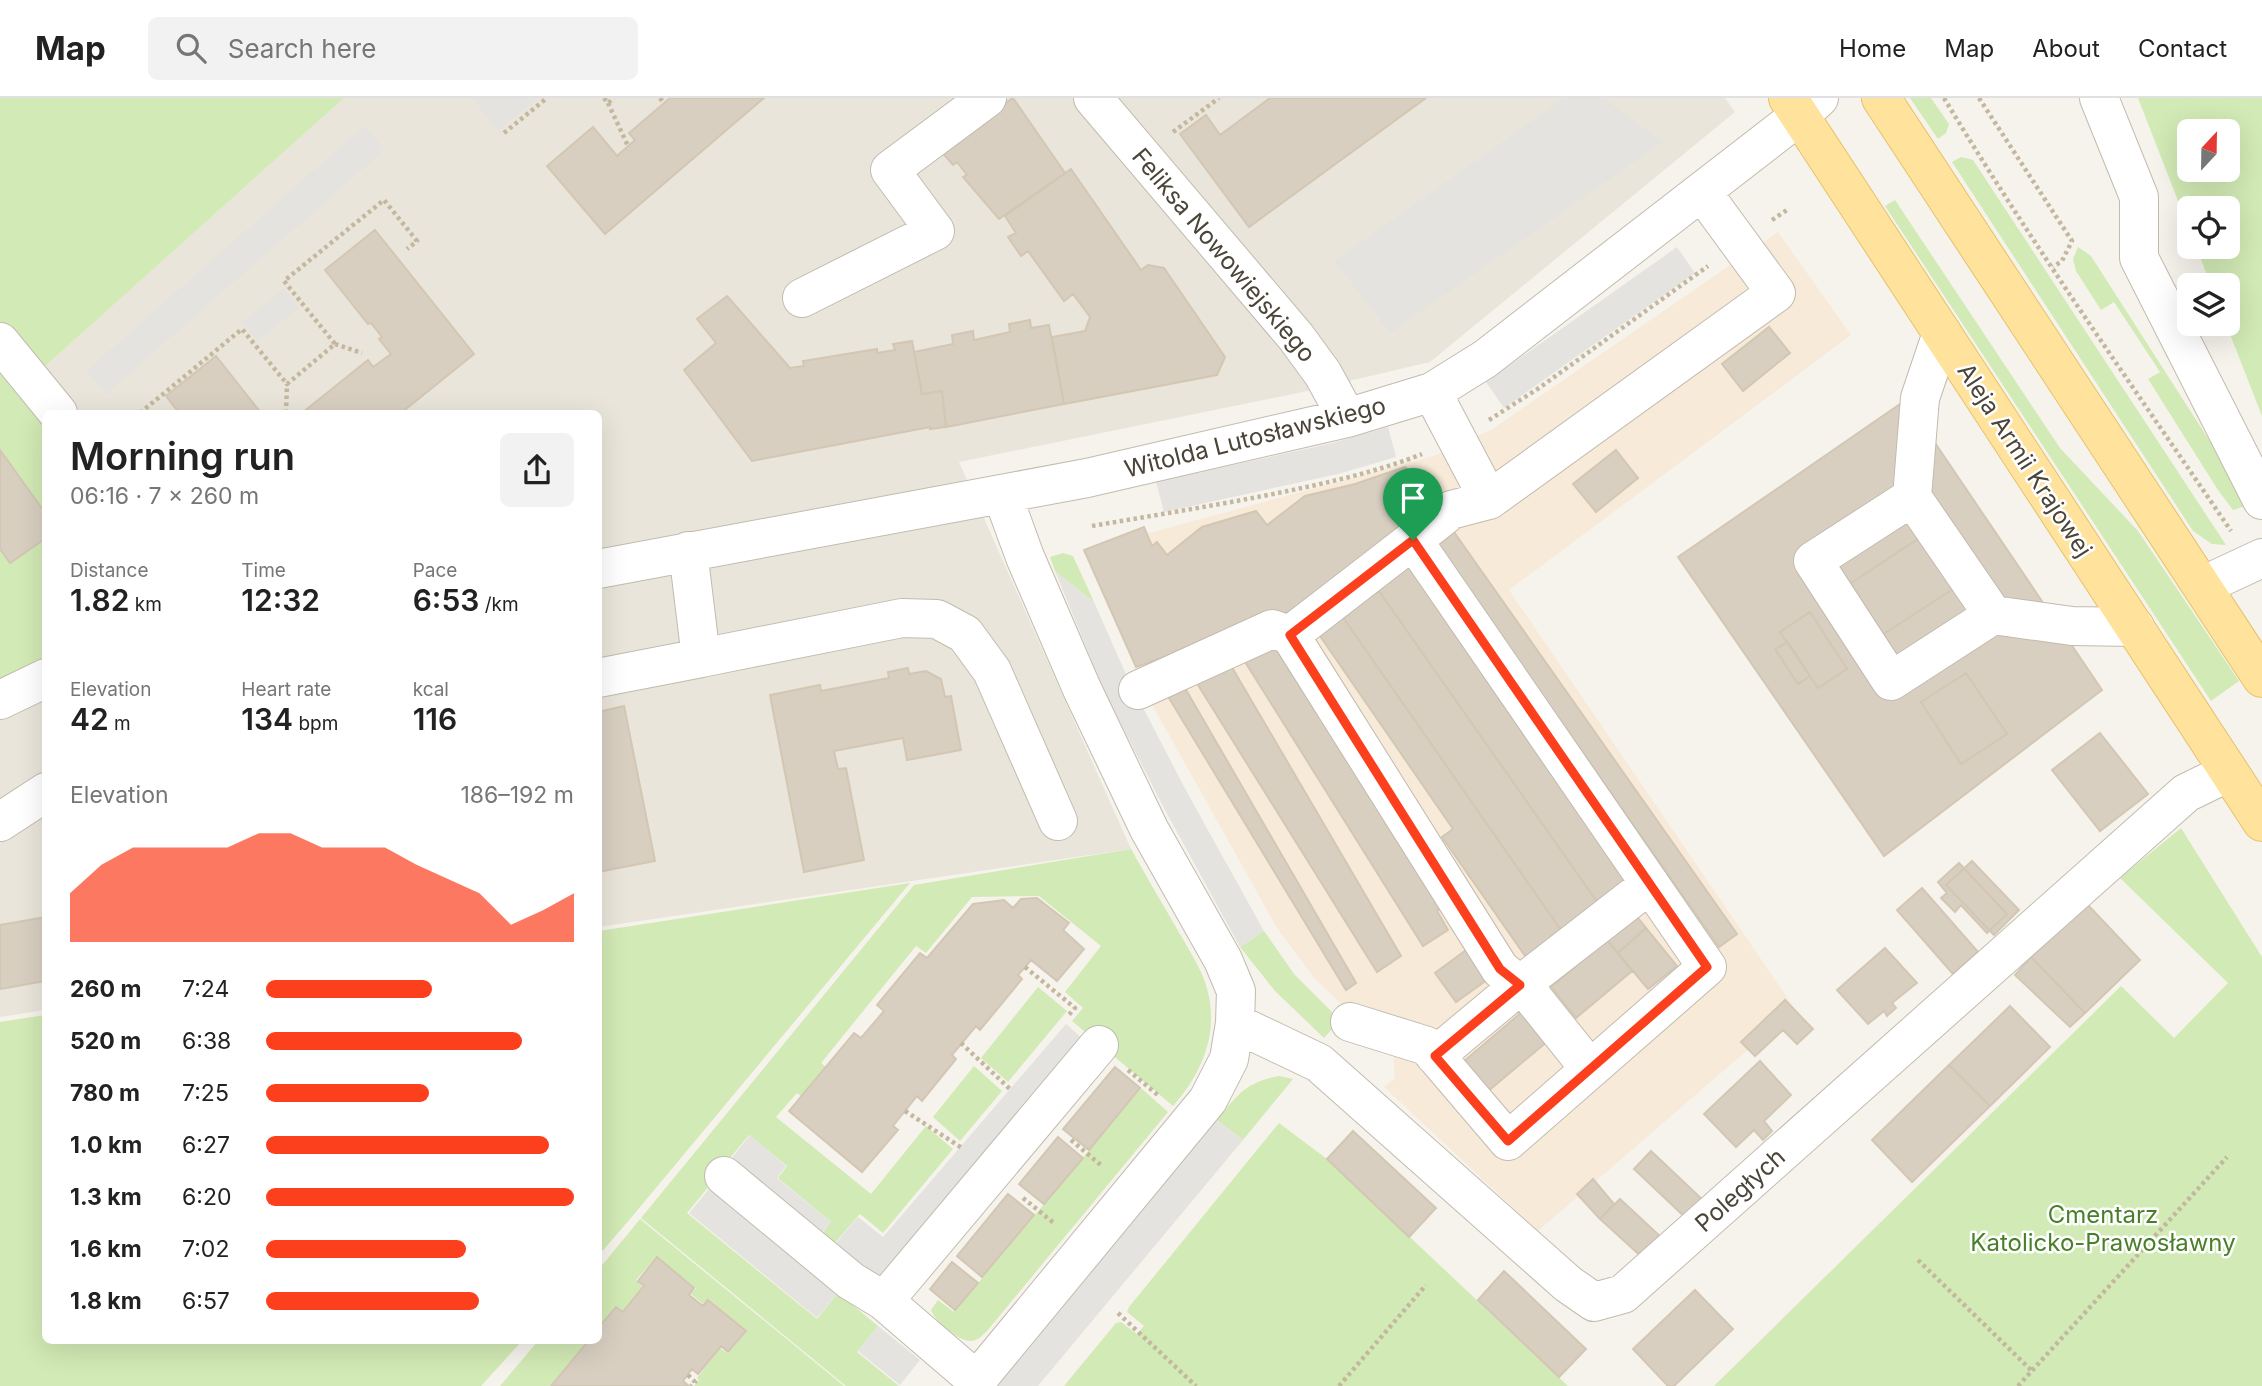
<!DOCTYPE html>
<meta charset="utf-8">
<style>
:root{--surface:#fff;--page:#f2f2f2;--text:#222;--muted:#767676;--line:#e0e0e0;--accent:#fc3f1d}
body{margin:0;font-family:Inter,sans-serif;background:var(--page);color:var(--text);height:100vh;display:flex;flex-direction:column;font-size:26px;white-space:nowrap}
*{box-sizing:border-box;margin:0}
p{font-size:23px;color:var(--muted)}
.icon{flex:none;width:38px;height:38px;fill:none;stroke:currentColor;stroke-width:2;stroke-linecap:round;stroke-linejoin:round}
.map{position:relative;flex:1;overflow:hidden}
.drawer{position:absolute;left:42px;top:312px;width:560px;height:934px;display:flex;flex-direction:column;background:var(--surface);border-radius:10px;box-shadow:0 7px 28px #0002}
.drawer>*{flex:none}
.needle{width:46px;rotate:22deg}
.tools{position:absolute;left:2177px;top:21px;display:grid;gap:14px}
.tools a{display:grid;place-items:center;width:63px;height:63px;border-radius:10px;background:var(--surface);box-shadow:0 7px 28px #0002;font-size:35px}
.pin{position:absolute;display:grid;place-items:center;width:60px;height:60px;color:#fff;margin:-72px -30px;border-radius:50% 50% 50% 0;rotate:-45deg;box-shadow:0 0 7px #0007}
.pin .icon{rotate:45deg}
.round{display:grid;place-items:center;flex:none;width:74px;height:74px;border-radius:10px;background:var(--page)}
.overview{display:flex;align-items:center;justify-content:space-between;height:119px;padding:0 28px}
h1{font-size:38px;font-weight:600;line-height:52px}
.stats{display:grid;grid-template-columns:repeat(3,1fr);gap:10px;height:119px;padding:7px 28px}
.stats div{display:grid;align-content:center}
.stats b{font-size:30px;font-weight:600}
.stats small{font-size:19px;font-weight:400}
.stats p{font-size:19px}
.chart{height:196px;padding:14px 28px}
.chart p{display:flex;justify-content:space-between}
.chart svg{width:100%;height:126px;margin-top:7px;fill:var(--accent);opacity:.7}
ul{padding:0 28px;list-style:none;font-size:23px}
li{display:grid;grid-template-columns:112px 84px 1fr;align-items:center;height:52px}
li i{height:18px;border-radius:9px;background:var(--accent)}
header{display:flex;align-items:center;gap:42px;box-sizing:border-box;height:98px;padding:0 35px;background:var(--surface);border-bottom:2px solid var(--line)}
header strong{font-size:33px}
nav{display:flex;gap:38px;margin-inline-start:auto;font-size:24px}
.search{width:490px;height:63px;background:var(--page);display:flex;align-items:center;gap:18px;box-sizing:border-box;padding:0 24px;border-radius:10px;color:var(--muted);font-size:26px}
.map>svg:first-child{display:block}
.residential{fill:#eae5da}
.commercial{fill:#f7ead8}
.green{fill:#d2eab5;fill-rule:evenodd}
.parking{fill:#e5e3e0}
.building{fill:#d8cfc1;stroke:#d3c7b4;stroke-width:2}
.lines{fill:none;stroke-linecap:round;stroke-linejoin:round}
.minor-casing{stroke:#c2bbae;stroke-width:40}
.major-casing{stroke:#e6c16a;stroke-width:40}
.path{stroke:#c4b79f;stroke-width:4.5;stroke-dasharray:3.5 3.5;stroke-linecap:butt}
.minor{stroke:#fff;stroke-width:38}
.major{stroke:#ffe39c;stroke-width:38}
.route-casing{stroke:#fff;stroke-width:14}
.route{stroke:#fc3f1d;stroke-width:9}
.labels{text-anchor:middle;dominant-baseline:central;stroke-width:5;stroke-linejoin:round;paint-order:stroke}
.street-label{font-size:24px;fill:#4b4439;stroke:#fff}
.park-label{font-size:24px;fill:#4a7f2a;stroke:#fff}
</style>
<header>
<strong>Map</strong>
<div class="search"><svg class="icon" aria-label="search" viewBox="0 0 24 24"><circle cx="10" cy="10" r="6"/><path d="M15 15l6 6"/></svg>Search here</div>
<nav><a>Home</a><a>Map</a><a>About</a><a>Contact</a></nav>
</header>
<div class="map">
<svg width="2262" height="1288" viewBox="0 0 2262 1288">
<rect width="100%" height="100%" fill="#f6f3ec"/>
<!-- residential -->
<path class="residential" d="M344,0h1381l10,14 -305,250 -132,31 -339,69 172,387 -532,78 -1,-514h-552l-23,-27z
M45,580v332l-45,7v-317z"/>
<!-- commercial -->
<path class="commercial" d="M1778,134l73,103 -342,255 286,419 -257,222 -154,-144 11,-9 -2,-25 -78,-74 -38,-51 -123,-220 -64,-159 344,-93 57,-26z"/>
<!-- green -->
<path class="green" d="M0,0h344l-321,288 22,33v239l-45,21z
M1910,0h21l18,26 -3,9 -8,6z
M2138,0h124v318l-36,-92h2v-39h-17l-15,-38h32v-39h-39v21zM2189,33h39v39h-39z
M1961,59l12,3 253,385 -14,-1 -19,-13 -241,-369z
M1895,102l165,248 78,83 101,150 -28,20 -326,-495z
M2078,149l13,9 150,234 4,16 -12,4 -15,-20 -70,-111 12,-7 -46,-70 -13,8 -25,-39 -3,-12z
M1063,455l10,3 21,46 -39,-31 -5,-14z
M2181,730l81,129v429h-548l407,-400 53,52 54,-55 -108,-105z
M1131,751c15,27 31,54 46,80 8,14 17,28 24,43 22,49 6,96 -28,134l-101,-85 11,-13 -18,-16 36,-46 -62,-50 -67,1 -46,56 -10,-7 -95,117 11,9 -24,30 -11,-9 -21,24 95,77 55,-68 27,23 -70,84 -23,-19 -28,32 -11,-11 10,-13 -53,-44 9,-12 -38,-31 -19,23 -3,-2 -21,25 4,4 -23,28 130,106 21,-26 40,33 -21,26 42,34h-53l-205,-168 273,-333z
M910,785l-280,336 -31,36v-324z
M1264,833l30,43 46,46 -16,18 -49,-47 -35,-44z
M1038,889l29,24 -59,71 -27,-24z
M45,917l1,325 476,1 -41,45h-481v-364z
M974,968l28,25 -42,50 -27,-24z
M1279,978l14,3 -50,61 -26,-20c20,-25 29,-38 62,-44z
M1141,990l27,24 -181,219c-4,4 -9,9 -15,10 -13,1 -37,-20 -41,-31l7,-10 16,12z
M1279,1025l48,36 241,227h-504l52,-63 5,-1 16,12 7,-8 -17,-14 2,-5z
M640,1121l204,167h-150l5,-6 -2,-2 23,-30 8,6 19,-23 -38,-32 -6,5 -12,-10 5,-6 -40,-31 -20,23 7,7 -20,24 -7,-5 -17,21v-58z
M538,1243h49l-37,45h-50z"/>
<!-- parking -->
<path class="parking" d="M472,0h67l-41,33z
M1564,0h39l60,44 -273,191 -56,-72z
M364,28l21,24 -279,244 -20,-23z
M1677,149l18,26 -191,135 -18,-26z
M284,190l15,20 -41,33 -16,-19z
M1388,329l8,30 -58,17 -174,38 -8,-30 177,-39z
M1055,473l39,31 35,79 60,115 75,135 -24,16 -75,-137 -60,-117z
M1066,926l26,23 -209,243 -51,-43 26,-30 25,20z
M1217,1022l26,20 -205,246h-41z
M750,1037l36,31 -9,12 54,44 -11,13 -90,-75z
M709,1091l129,104 -21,25 -128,-105z
M878,1228l42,34 -20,25 -42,-34z"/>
<!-- building -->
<path class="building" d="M670,0h94l-159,136 -58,-68 46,-39 24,29 18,-16 -6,-7z
M1013,0l52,75 -66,46 -36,-42 4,-2 -10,-13 -4,3 -14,-16z
M1270,0h156l-177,129 -69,-93 26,-19 14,20z
M1071,71l70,101 7,-5 16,3 61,89 -8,18 -153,29 -12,-67 33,-6 5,-14 -17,-23 -9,7 -36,-50 -7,5 -13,-19 8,-4 -11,-17z
M375,132l99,124 -73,59h-99l66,-53 5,7 18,-13 -12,-15 3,-2 -11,-14 -3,1 -43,-54z
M727,198l63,72 14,-2 -1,-5 74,-12v4l18,-3 -2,-6 19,-3 10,53 20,-3 4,36 -16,2v-2l-178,34 -68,-91 32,-27 -19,-24z
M1030,222l1,8 18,-3 15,79 -118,23 -4,-36 -20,3 -8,-42 39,-8 -1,-9 21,-4 1,9 36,-8 -1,-8z
M1769,229l21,26 -47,38 -21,-27z
M216,258l45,57h-82l-13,-17z
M1906,302l196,290 -218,166 -206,-299z
M0,352l46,64v24l-36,25 -10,-14z
M1616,352l22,28 -42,34 -23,-28z
M1405,369l30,37 -125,100 -174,63 -52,-117 60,-23 8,19 5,-4 10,13 35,-28 54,-16 11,14 38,-29 50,-12z
M1454,434l283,402 -18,13 -282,-402z
M1927,435l34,51 -79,51 -34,-50z
M1413,465l224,316 -37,27 -221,-315 -2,-4z
M1379,493l221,315 -37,27 -221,-317z
M1810,514l37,57 -29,19 -38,-56z
M1342,518l221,317 -35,27 -86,-123 11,-8 -135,-196z
M1275,538l175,268 -13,7 11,19 -25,16 -181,-289z
M1788,544l22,34 -12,8 -23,-35z
M1223,554l178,304 -24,16 -184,-295z
M908,570l1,6 17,-3 15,8 4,18 6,-1 10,54 -54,10 -4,-22 -69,13 4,18 8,-1 18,92 -60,12 -34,-177 50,-10 1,6 68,-13 -1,-6z
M1966,575l41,61 -46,30 -40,-62z
M1182,585l174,300 -10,7 -180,-297z
M624,608l31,155 -57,11v-160z
M2100,635l48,61 -48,37 -48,-61z
M1972,763l47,49 -25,25 -48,-50z
M1959,765l48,51 -20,19 -26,-28 -6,7 -14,-14 6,-5 -9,-11z
M1922,790l56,64 -25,22 -56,-64z
M1037,800l32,25 -6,7 21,19 -27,32 -26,-21 -13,15 4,4 -42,51 -4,-4 -24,29 4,4 -34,42 -5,-5 -24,30 5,4 -36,42 -73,-61 65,-78 7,5 23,-27 -7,-6 43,-52 7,5 46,-54 31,-4 9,8 8,-9z
M2087,806l53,56 -55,53 -54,-56z
M1634,815l12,15 -28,25 -16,-19z
M46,819v64l-46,8v-64z
M1646,830l31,38 -29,23 -30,-36z
M1607,842l25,31 -56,47 -25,-31z
M1469,850l22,29 -35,25 -21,-29z
M1885,850l32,35 -25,20 4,5 -9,8 -3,-5 -16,13 -31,-34z
M2031,859l54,56 -15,14 -55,-52z
M1785,902l28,29 -16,15 -14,-14 -28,26 -14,-14z
M1530,907l25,30 -74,62 -25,-29z
M2010,908l40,41 -60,59 -41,-41z
M1760,963l31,34 -27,26 8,10 -9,9 -9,-10 -18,17 -32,-33z
M1949,967l41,41 -78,76 -40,-42z
M1115,969l25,21 -51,62 -26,-21z
M1353,1033l83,77 -27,29 -82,-78z
M1058,1039l25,21 -39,46 -25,-20z
M1651,1053l54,51 -17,18 -54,-51z
M1593,1081l21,25 -14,15 -23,-25z
M1008,1096l26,21 -52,62 -25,-21z
M1620,1101l42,39 -19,20 -43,-39z
M657,1159l37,31 -5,7 14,11 5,-6 38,31 -18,21 -7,-6 -23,28 -6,-5 -9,12 6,5h-138l38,-46h9v-12l18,-21 7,5 21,-26 -6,-5z
M952,1164l26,21 -23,27 -25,-21z
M1504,1173l82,78 -27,28 -81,-77z
M1695,1192l38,39 -59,57h-6l-35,-37z"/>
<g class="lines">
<!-- minor casing -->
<g class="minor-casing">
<path id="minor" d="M1093,0l203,239 27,37 24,44
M2099,0l40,99v61l123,242
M802,200l133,-67 -45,-61 97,-72
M1942,235l-22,65 -8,99 81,118 79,11 63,1
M0,244l58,71
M1432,294l57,108 287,-207 -74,-101
M1912,399l-99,64 78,120 102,-66
M1413,442l-123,95 210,334 29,24 61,76
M688,453l13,107 201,-40 35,1 28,15 27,37 66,150
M598,471l489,-91 260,-60 85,-26 53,-33 314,-243 20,-18
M2202,488l60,-28
M598,580l103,-20
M1138,592l134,-61 18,6
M0,602l46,-22
M0,724l46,-30
M1350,924l77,24 81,95 199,-174 -294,-427 38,-30 38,-10
M1235,925l84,40 249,221 26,18 29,-8 563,-501 43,-21
M1435,958l85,-71 130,-101
M724,1078l127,105 33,20
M976,1282l-92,-79 215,-256
M972,1288l236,-286 21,-41 6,-36 1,-32 -13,-31 -74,-131 -67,-140 -57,-132 -23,-63"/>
</g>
<!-- major casing -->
<g class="major-casing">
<path id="major" d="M1788,0l474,724
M1881,0l381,580"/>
</g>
<!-- path -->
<path class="path" d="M604,0l4,5 6,-5
M660,0l4,5
M1944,0c89,148 190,290 287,433
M1979,0l93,143 -10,20 -9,6
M608,5l20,43
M1173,34l46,-34
M504,35l43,-35
M1772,122l15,-10
M335,246l27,9
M140,315l102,-84 45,55 48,-40 -51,-63 100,-81 33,41 -10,8
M286,315l1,-29
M1489,322l50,-32 169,-122
M1092,428c64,-11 127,-21 191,-34 47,-10 94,-20 139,-38
M1025,869l50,41 -8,9
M961,945l50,47
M1128,972l31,26
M905,1013l57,37
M1071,1042l31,26
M1023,1100l32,26
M1918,1162l114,111
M1118,1215l78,73
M688,1277l7,7 -4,4
M1339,1288l87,-101
M2018,1288l209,-229"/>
<!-- minor -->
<use href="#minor" class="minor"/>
<!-- major -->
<use href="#major" class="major"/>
</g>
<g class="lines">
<!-- route casing -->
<g class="route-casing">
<path id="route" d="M1413,442l294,427 -199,174 -73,-85 85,-71 -20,-16 -210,-334z"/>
</g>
<!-- route -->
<use href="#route" class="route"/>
</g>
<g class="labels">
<!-- street labels -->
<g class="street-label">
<text transform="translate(1224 157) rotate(50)">Feliksa Nowowiejskiego</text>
<text transform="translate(1255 339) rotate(-14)">Witolda Lutosławskiego</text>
<text transform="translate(2025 362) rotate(57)">Aleja Armii Krajowej</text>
<text transform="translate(1740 1092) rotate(-42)">Poległych</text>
</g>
<!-- park labels -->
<g class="park-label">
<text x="2103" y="1116">Cmentarz<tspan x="2103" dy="28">Katolicko-Prawosławny</tspan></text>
</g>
</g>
</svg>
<div class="tools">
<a><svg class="needle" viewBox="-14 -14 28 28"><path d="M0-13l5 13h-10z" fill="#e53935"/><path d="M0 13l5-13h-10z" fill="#767676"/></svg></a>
<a><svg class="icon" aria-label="locate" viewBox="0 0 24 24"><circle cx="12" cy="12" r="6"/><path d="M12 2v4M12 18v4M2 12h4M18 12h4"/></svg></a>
<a><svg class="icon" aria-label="layers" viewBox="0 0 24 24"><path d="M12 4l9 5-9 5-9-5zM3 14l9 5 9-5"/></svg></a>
</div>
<div class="pin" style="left:1413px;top:442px;background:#1e9e55"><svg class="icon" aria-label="arrive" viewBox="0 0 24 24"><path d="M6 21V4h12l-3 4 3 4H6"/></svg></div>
<section class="drawer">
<div class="overview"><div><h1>Morning run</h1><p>06:16 · 7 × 260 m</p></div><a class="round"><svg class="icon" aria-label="share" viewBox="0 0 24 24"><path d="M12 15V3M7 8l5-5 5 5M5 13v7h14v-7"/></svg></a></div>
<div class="stats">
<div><p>Distance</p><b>1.82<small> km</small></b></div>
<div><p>Time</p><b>12:32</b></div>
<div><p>Pace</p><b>6:53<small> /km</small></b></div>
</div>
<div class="stats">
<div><p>Elevation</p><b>42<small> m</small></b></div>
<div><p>Heart rate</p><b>134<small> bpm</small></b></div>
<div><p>kcal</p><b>116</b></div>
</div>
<div class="chart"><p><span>Elevation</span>186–192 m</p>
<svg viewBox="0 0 160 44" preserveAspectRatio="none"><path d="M0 44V27L10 17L20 11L30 11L40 11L50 11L60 6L70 6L80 11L90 11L100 11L110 17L120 22L130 27L140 38L150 33L160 27V44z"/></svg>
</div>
<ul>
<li><b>260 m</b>7:24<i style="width:54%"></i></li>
<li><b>520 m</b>6:38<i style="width:83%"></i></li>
<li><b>780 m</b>7:25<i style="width:53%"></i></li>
<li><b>1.0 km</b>6:27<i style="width:92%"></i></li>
<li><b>1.3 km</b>6:20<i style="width:100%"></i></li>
<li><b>1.6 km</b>7:02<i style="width:65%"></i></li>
<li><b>1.8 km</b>6:57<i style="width:69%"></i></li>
</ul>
</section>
</div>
